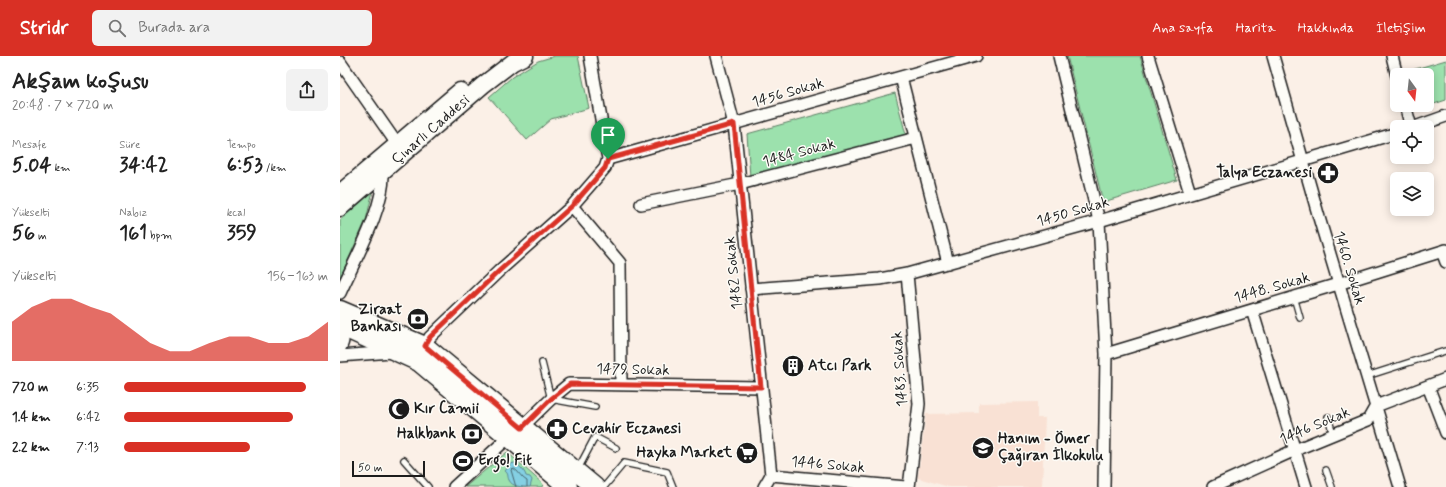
<!DOCTYPE html>
<html lang="tr">
<meta charset="utf-8">
<style>
:root{--surface:#fff;--page:#f2f2f2;--text:#222;--muted:#767676;--accent:#d93025}
body{margin:0;font-family:Mynerve,sans-serif;background:var(--page);color:var(--text);height:100vh;display:flex;flex-direction:column;font-size:15px;white-space:nowrap}
*{box-sizing:border-box;margin:0}
p{font-size:13px;color:var(--muted)}
.icon{flex:none;width:22px;height:22px;fill:none;stroke:currentColor;stroke-width:2;stroke-linecap:round;stroke-linejoin:round}
.map{position:relative;flex:1;overflow:hidden}
.details{display:flex;flex-direction:column;background:var(--surface);width:340px}
.details>*{flex:none}
.needle{width:26px;rotate:165deg}
.controls{position:absolute;left:1050px;top:12px;display:grid;gap:8px}
.controls a{display:grid;place-items:center;width:44px;height:44px;border-radius:6px;background:var(--surface);box-shadow:0 2px 10px #0003;font-size:20px}
.scale{position:absolute;left:12px;bottom:10px;width:73px;box-sizing:border-box;padding-left:4px;border:2px solid #1c1c1c;border-top:0;font-size:11px;line-height:14px;white-space:nowrap;color:#1c1c1c;-webkit-text-stroke:3px #fdfcf7;paint-order:stroke}
.pin{position:absolute;display:grid;place-items:center;width:34px;height:34px;color:#fff;margin:-41px -17px;border-radius:50% 50% 50% 0;rotate:-45deg;box-shadow:0 0 4px #0007}
.pin .icon{rotate:45deg}
.round{display:grid;place-items:center;flex:none;width:42px;height:42px;border-radius:6px;background:var(--page)}
.headline{display:flex;align-items:center;justify-content:space-between;height:68px;padding:0 12px}
h1{font-size:22px;font-weight:700;line-height:30px}
.metrics{display:grid;grid-template-columns:repeat(3,1fr);gap:6px;height:68px;padding:4px 12px}
.metrics div{display:grid;align-content:center}
.metrics b{font-size:20px;font-weight:700}
.metrics small{font-size:11px;font-weight:400}
.metrics p{font-size:11px}
.chart{height:112px;padding:8px 12px}
.chart p{display:flex;justify-content:space-between}
.chart svg{width:100%;height:72px;margin-top:4px;fill:var(--accent);opacity:.7}
ul{padding:0 12px;list-style:none;font-size:13px}
li{display:grid;grid-template-columns:64px 48px 1fr;align-items:center;height:30px}
li i{height:10px;border-radius:5px;background:var(--accent)}
header{display:flex;align-items:center;gap:24px;box-sizing:border-box;height:56px;padding:0 20px;background:var(--accent);color:#fff}
header strong{font-size:19px}
nav{display:flex;gap:22px;margin-inline-start:auto;font-size:14px}
.search{width:280px;height:36px;background:var(--page);display:flex;align-items:center;gap:10px;box-sizing:border-box;padding:0 14px;border-radius:6px;color:var(--muted);font-size:15px}
main{display:flex;flex:1;min-height:0}
.map>svg:first-child{display:block}
.built{fill:#f9e1d4}
.green{fill:#9ce1ad;stroke:#5c7e64}
.water{fill:#84d0e3;stroke:#5a8893}
.lines{fill:none;stroke-linecap:round;stroke-linejoin:round}
.shore{stroke:#46646c;stroke-width:1}
.lane-casing{stroke:#1c1c1c;stroke-width:8}
.street-casing{stroke:#1c1c1c;stroke-width:14}
.secondary-casing{stroke:#1c1c1c;stroke-width:19}
.primary-casing{stroke:#1c1c1c;stroke-width:21}
.lane{stroke:#fdfcf7;stroke-width:5.5}
.street{stroke:#fdfcf7;stroke-width:11}
.secondary{stroke:#fdfcf7;stroke-width:16}
.primary{stroke:#fdfcf7;stroke-width:18}
.route-casing{stroke:#fff;stroke-width:8}
.route{stroke:#d93025;stroke-width:5}
.labels{text-anchor:middle;dominant-baseline:central;stroke-width:3;stroke-linejoin:round;paint-order:stroke}
.street-label{font-size:15px;fill:#1c1c1c;stroke:#fdfcf7}
.poi-label{font-size:15px;font-weight:bold;fill:#1c1c1c;stroke:#fdfcf7;text-anchor:start}
</style>
<header>
<strong>Stridr</strong>
<div class="search"><svg class="icon" aria-label="search" viewBox="0 0 24 24"><circle cx="10" cy="10" r="6"/><path d="M15 15l6 6"/></svg>Burada ara</div>
<nav><a>Ana sayfa</a><a>Harita</a><a>Hakkında</a><a>İletişim</a></nav>
</header>
<main>
<section class="details">
<div class="headline"><div><h1>Akşam koşusu</h1><p>20:48 · 7 × 720 m</p></div><a class="round"><svg class="icon" aria-label="share" viewBox="0 0 24 24"><path d="M12 15V3M7 8l5-5 5 5M5 13v7h14v-7"/></svg></a></div>
<div class="metrics">
<div><p>Mesafe</p><b>5.04<small> km</small></b></div>
<div><p>Süre</p><b>34:42</b></div>
<div><p>Tempo</p><b>6:53<small> /km</small></b></div>
</div>
<div class="metrics">
<div><p>Yükselti</p><b>56<small> m</small></b></div>
<div><p>Nabız</p><b>161<small> bpm</small></b></div>
<div><p>kcal</p><b>359</b></div>
</div>
<div class="chart"><p><span>Yükselti</span>156–163 m</p>
<svg viewBox="0 0 160 44" preserveAspectRatio="none"><path d="M0 44V20L10 11L20 6L30 6L40 11L50 15L60 24L70 33L80 38L90 38L100 33L110 29L120 29L130 33L140 33L150 29L160 20V44z"/></svg>
</div>
<ul>
<li><b>720 m</b>6:35<i style="width:89%"></i></li>
<li><b>1.4 km</b>6:42<i style="width:83%"></i></li>
<li><b>2.2 km</b>7:13<i style="width:62%"></i></li>
</ul>
</section>
<div class="map">
<svg width="1106" height="431" viewBox="0 0 1106 431">
<rect width="100%" height="100%" fill="#fbf0e7"/>
<filter id="ink" filterUnits="userSpaceOnUse"><feTurbulence type="fractalNoise" baseFrequency=".025" numOctaves="2"/><feDisplacementMap in="SourceGraphic" scale="8" xChannelSelector="R" yChannelSelector="G"/><feConvolveMatrix kernelMatrix="1 2 1 2 8 2 1 2 1" color-interpolation-filters="sRGB"/></filter>
<g filter="url(#ink)">
<!-- built -->
<path class="built" d="M697,346v16h8l-3,69h-93l-31,-9 8,-64 53,-1v-10z"/>
<!-- green -->
<path class="green" d="M215,0h23l11,52 -38,11 -24,21 -38,-43 23,-20 26,-16z
M727,0h73l37,124 -74,22z
M1106,4v40l-30,10 -1,-5h12v-30h-21l-1,-3z
M555,37l11,42 -156,42 -3,-43z
M33,135l-7,29 -26,58v-58z
M167,396l36,32 -1,3h-77z"/>
<!-- water -->
<path class="water" d="M174,407c4,1 11,8 12,13l4,1 2,3 -2,7c-8,0 -18,0 -21,-7 -2,-4 0,-6 -4,-9l6,-7z"/>
<g class="lines">
<!-- shore -->
<path class="shore" d="M176,431l-5,-17 2,-2c6,3 8,10 14,13v6"/>
<!-- lane casing -->
<g class="lane-casing">
<path id="lane" d="M954,241l6,21
M202,307l9,36 44,8
M1027,320l78,-25
M988,361l5,17
M64,404l24,27
M238,413l17,-32 21,11
M986,414l6,17
M264,431l20,-24 43,9 6,15"/>
</g>
<!-- street casing -->
<g class="street-casing">
<path id="street" d="M376,0l18,68 37,351 -7,12
M719,0l40,165 7,133 -2,133
M808,0l42,137
M933,0l47,165 80,266
M1052,0l5,20
M0,6l57,82
M561,21l47,186
M1065,49l6,22
M1075,71l31,-11
M268,103l368,-103
M301,148l99,-20 176,-46
M232,150l48,57 1,121
M1102,195l4,11
M567,218l12,130 -10,83
M411,233l129,-10 27,-5 192,-53 298,-88
M0,237c15,-34 45,-85 43,-122
M912,254l54,177
M0,274c4,6 4,12 0,18
M85,290l5,-9 69,-66 73,-65 33,-38 3,-9 -18,-103
M766,298l232,-70 108,-34
M0,300l51,-4
M1088,330l18,47
M182,371l29,-28 18,-15 192,3
M431,419l135,12
M114,431l55,-50
M873,431l82,-37 73,-30 8,-14 70,-27"/>
</g>
<!-- secondary casing -->
<g class="secondary-casing">
<path id="secondary" d="M0,137l120,-102
M0,152l143,-123 30,-23 12,-6"/>
</g>
<!-- primary casing -->
<g class="primary-casing">
<path id="primary" d="M0,254l85,36 170,141
M0,270l79,36 149,125"/>
</g>
<!-- lane -->
<use href="#lane" class="lane"/>
<!-- street -->
<use href="#street" class="street"/>
<!-- secondary -->
<use href="#secondary" class="secondary"/>
<!-- primary -->
<use href="#primary" class="primary"/>
</g>
</g>
<g class="lines" filter="url(#ink)">
<!-- route casing -->
<g class="route-casing">
<path id="route" d="M394,68l27,263 -191,-3 -19,15 -29,29 -97,-82 5,-9 69,-66 73,-65 33,-38 3,-9z"/>
</g>
<!-- route -->
<use href="#route" class="route"/>
</g>
<!-- icons -->
<defs>
<g id="pharmacy-disc" transform="scale(1.15)"><circle r="9.5" fill="#1c1c1c" stroke="#fdfcf7"/><path d="M-2-6h4v4h4v4h-4v4h-4v-4h-4v-4h4Z" fill="#fff"/></g>
<g id="bank-disc" transform="scale(1.15)"><circle r="9.5" fill="#1c1c1c" stroke="#fdfcf7"/><path d="M-6-4H6V4H-6ZM0-2.3a2.3 2.3 0 1 0 0 4.6a2.3 2.3 0 1 0 0-4.6Z" fill="#fff"/></g>
<g id="building-disc" transform="scale(1.15)"><circle r="9.5" fill="#1c1c1c" stroke="#fdfcf7"/><path d="M-4-6H4V6H1V3H-1V6H-4ZM-2.5-4.3h1.7v1.8h-1.7ZM.8-4.3h1.7v1.8H.8ZM-2.5-1h1.7V.8h-1.7ZM.8-1h1.7V.8H.8Z" fill="#fff"/></g>
<g id="mosque-disc" transform="scale(1.15)"><circle r="9.5" fill="#1c1c1c" stroke="#fdfcf7"/><path d="M3.5-4.9A6 6 0 1 0 3.5 4.9A5 5 0 1 1 3.5-4.9Z" fill="#fff"/></g>
<g id="school-disc" transform="scale(1.15)"><circle r="9.5" fill="#1c1c1c" stroke="#fdfcf7"/><path d="M0-5L7-2L0 1L-7-2ZM-4 1L0 2.5L4 1V4Q0 6-4 4Z" fill="#fff"/></g>
<g id="supermarket-disc" transform="scale(1.15)"><circle r="9.5" fill="#1c1c1c" stroke="#fdfcf7"/><path d="M-6-5.5h2.5l.6 2H6L4.5 2H-2.5L-4.4-4H-6ZM-1.5 3.2a1.3 1.3 0 1 0 .1 0ZM3 3.2a1.3 1.3 0 1 0 .1 0Z" fill="#fff"/></g>
<g id="stadium-disc" transform="scale(1.15)"><circle r="9.5" fill="#1c1c1c" stroke="#fdfcf7"/><path d="M0-5a6.5 5 0 1 0 0 10a6.5 5 0 1 0 0-10ZM-3.5-1.8h7v3.6h-7Z" fill="#fff"/></g>
</defs>
<g fill-rule="evenodd">
<use href="#pharmacy-disc" x="988" y="117"/>
<use href="#bank-disc" x="78" y="263"/>
<use href="#building-disc" x="453" y="310"/>
<use href="#mosque-disc" x="59" y="353"/>
<use href="#pharmacy-disc" x="217" y="373"/>
<use href="#bank-disc" x="132" y="378"/>
<use href="#school-disc" x="643" y="392"/>
<use href="#supermarket-disc" x="407" y="397"/>
<use href="#stadium-disc" x="123" y="405"/>
</g>
<g class="labels">
<!-- street labels -->
<g class="street-label">
<text transform="translate(448 37) rotate(-16)">1456 Sokak</text>
<text transform="translate(91 74) rotate(-41)">Çınarlı Caddesi</text>
<text transform="translate(459 97) rotate(-15)">1484 Sokak</text>
<text transform="translate(733 156) rotate(-16)">1450 Sokak</text>
<text transform="translate(1009 212) rotate(73)">1460. Sokak</text>
<text transform="translate(394 217) rotate(-96)">1482 Sokak</text>
<text transform="translate(932 232) rotate(-16)">1448. Sokak</text>
<text transform="translate(560 313) rotate(-94)">1483. Sokak</text>
<text transform="translate(293 314) rotate(1)">1479 Sokak</text>
<text transform="translate(975 370) rotate(-23)">1446 Sokak</text>
<text transform="translate(488 409) rotate(5)">1446 Sokak</text>
</g>
<!-- poi labels -->
<g class="poi-label">
<text x="972" y="117" text-anchor="end">Talya Eczanesi</text>
<text x="62" y="254" text-anchor="end">Ziraat<tspan x="62" dy="17">Bankası</tspan></text>
<text x="468" y="310">Atcı Park</text>
<text x="74" y="353">Kır Camii</text>
<text x="232" y="373">Cevahir Eczanesi</text>
<text x="116" y="378" text-anchor="end">Halkbank</text>
<text x="658" y="383">Hanım - Ömer<tspan x="658" dy="17">Çağıran İlkokulu</tspan></text>
<text x="392" y="397" text-anchor="end">Hayka Market</text>
<text x="138" y="405">Ergo! Fit</text>
</g>
</g>
</svg>
<div class="controls">
<a><svg class="needle" viewBox="-14 -14 28 28"><path d="M0-13l5 13h-10z" fill="#e53935"/><path d="M0 13l5-13h-10z" fill="#767676"/></svg></a>
<a><svg class="icon" aria-label="locate" viewBox="0 0 24 24"><circle cx="12" cy="12" r="6"/><path d="M12 2v4M12 18v4M2 12h4M18 12h4"/></svg></a>
<a><svg class="icon" aria-label="layers" viewBox="0 0 24 24"><path d="M12 4l9 5-9 5-9-5zM3 14l9 5 9-5"/></svg></a>
</div>
<div class="scale">50 m</div>
<div class="pin" style="left:268px;top:103px;background:#1e9e55"><svg class="icon" aria-label="arrive" viewBox="0 0 24 24"><path d="M6 21V4h12l-3 4 3 4H6"/></svg></div>
</div>
</main>
